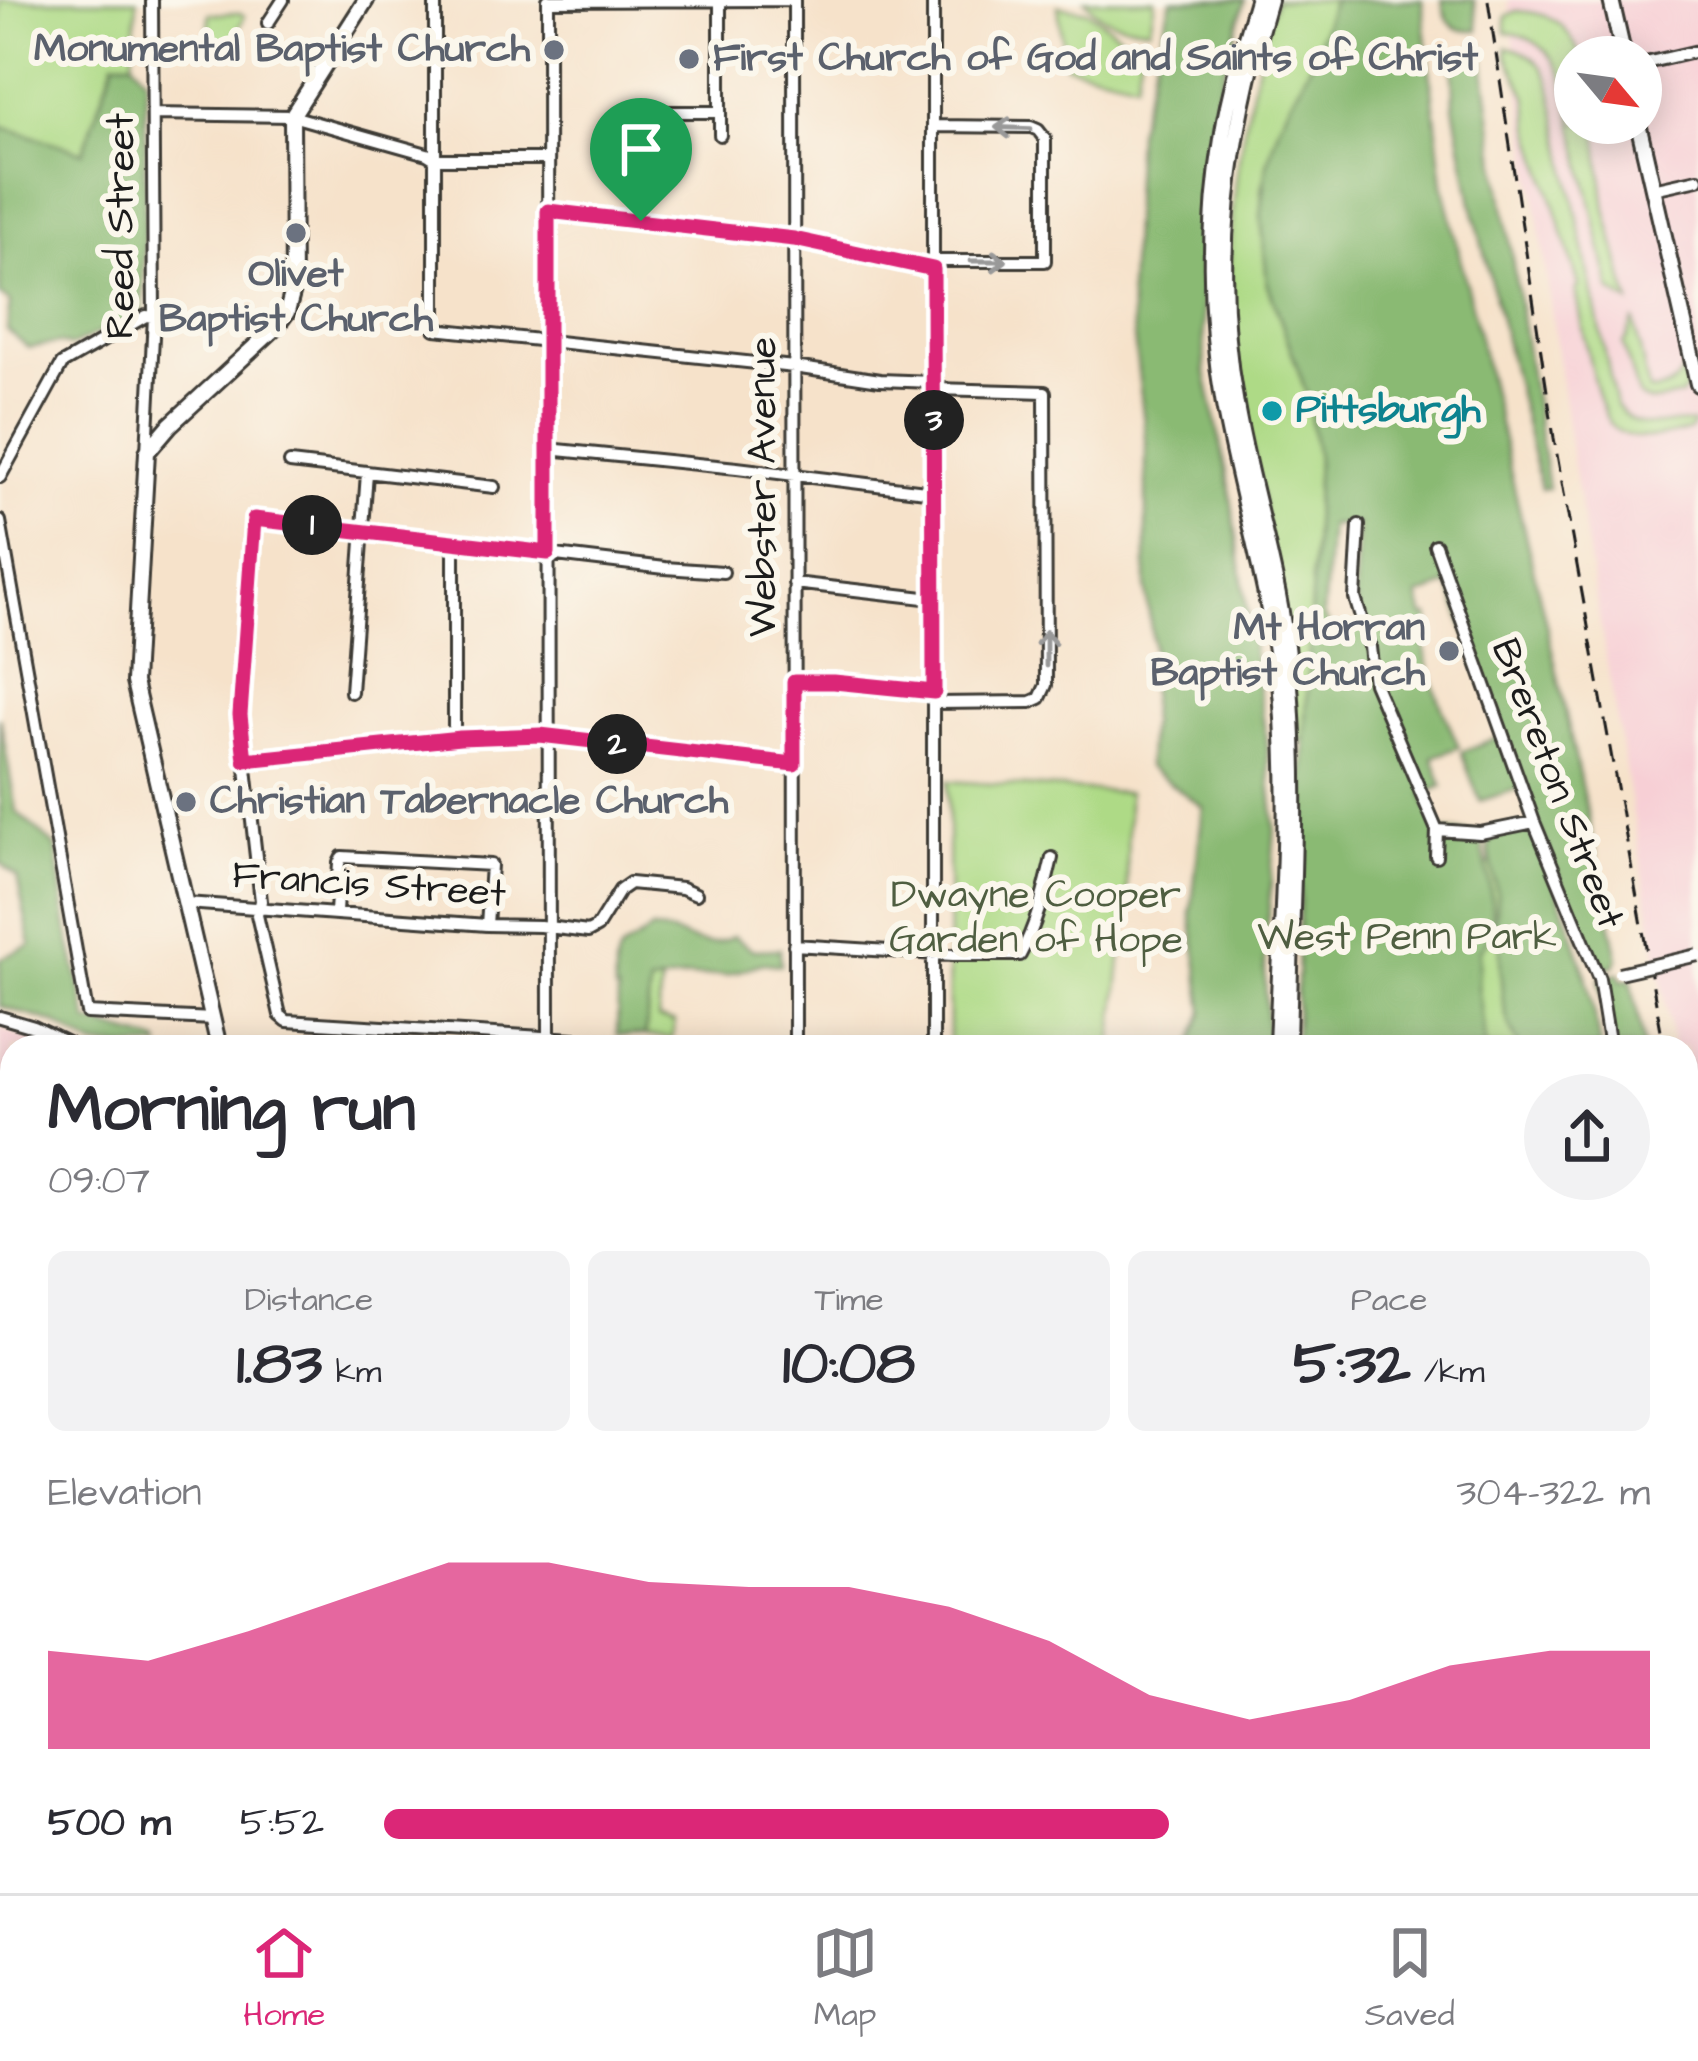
<!DOCTYPE html>
<meta charset="utf-8">
<style>
:root{--surface:#fff;--page:#f2f2f3;--text:#2b2b33;--muted:#7c7c81;--line:#e1e1e2;--accent:#db2777}
body{margin:0;font-family:"Architects Daughter",sans-serif;background:var(--page);color:var(--text);height:100vh;display:flex;flex-direction:column;font-size:45px;white-space:nowrap}
*{box-sizing:border-box;margin:0}
p{font-size:39px;color:var(--muted)}
.icon{flex:none;width:66px;height:66px;fill:none;stroke:currentColor;stroke-width:2;stroke-linecap:round;stroke-linejoin:round}
.map{position:relative;flex:1;overflow:hidden}
.panel{position:absolute;left:0px;top:1035px;width:1698px;height:858px;display:flex;flex-direction:column;background:var(--surface);border-radius:36px 36px 0 0;box-shadow:0 6px 30px #0003}
.panel>*{flex:none}
.needle{width:78px;rotate:119deg}
.fabs{position:absolute;left:1554px;top:36px;display:grid;gap:24px}
.fabs a{display:grid;place-items:center;width:108px;height:108px;border-radius:50%;background:var(--surface);box-shadow:0 6px 30px #0003;font-size:60px}
.pin{position:absolute;display:grid;place-items:center;width:102px;height:102px;color:#fff;margin:-123px -51px;border-radius:50% 50% 50% 0;rotate:-45deg;box-shadow:0 0 12px #0007}
.pin .icon{rotate:45deg}
.km{position:absolute;width:60px;height:60px;margin:-30px;border-radius:50%;background:#222;color:#fff;font-size:33px;line-height:60px;text-align:center}
.round{display:grid;place-items:center;flex:none;width:126px;height:126px;border-radius:63px;background:var(--page)}
.head{display:flex;align-items:center;justify-content:space-between;height:204px;padding:0 48px}
h1{font-size:66px;font-weight:700;line-height:90px}
.metrics{display:grid;grid-template-columns:repeat(3,1fr);gap:18px;height:204px;padding:12px 48px}
.metrics div{display:grid;align-content:center;border-radius:18px;background:var(--page);text-align:center}
.metrics b{font-size:60px;font-weight:700}
.metrics small{font-size:33px;font-weight:400}
.metrics p{font-size:33px}
.chart{height:336px;padding:24px 48px}
.chart p{display:flex;justify-content:space-between}
.chart svg{width:100%;height:216px;margin-top:12px;fill:var(--accent);opacity:.7}
ul{padding:0 48px;list-style:none;font-size:39px}
li{display:grid;grid-template-columns:192px 144px 1fr;align-items:center;height:90px}
li i{height:30px;border-radius:15px;background:var(--accent)}
.menu{display:flex;justify-content:space-around;align-items:center;height:168px;border-top:3px solid var(--line);background:var(--surface);font-size:33px;color:var(--muted)}
.menu a{display:grid;justify-items:center;gap:6px}
.menu .selected{color:var(--accent)}
.map>svg:first-child{display:block}
.built{fill:#f7cfd5;fill-rule:evenodd}
.green{fill:#aeda86;stroke:#657b51;stroke-width:3}
.forest{fill:#8aba73;stroke:#536b48;stroke-width:3;fill-rule:evenodd}
.lines{fill:none;stroke-linecap:round;stroke-linejoin:round}
.minor-casing{stroke:#3d3a36;stroke-width:16}
.major-casing{stroke:#3d3a36;stroke-width:20}
.minor{stroke:#fff;stroke-width:10}
.major{stroke:#fff;stroke-width:14}
.rail{stroke:#1c1c1c;stroke-width:3;stroke-dasharray:18 9;stroke-linecap:butt}
.minor-bridge-casing{stroke:#3d3a36;stroke-width:16;stroke-linecap:butt}
.minor-bridge{stroke:#fff;stroke-width:10}
.oneway{stroke:#999}
.route-casing{stroke:#fff;stroke-width:24}
.route{stroke:#db2777;stroke-width:15}
.worship-dot{fill:#6b7280;stroke:#fbf7ec;stroke-width:4.5}
.culture-dot{fill:#0f9aa8;stroke:#fbf7ec;stroke-width:4.5}
.labels{text-anchor:middle;dominant-baseline:central;stroke-width:12;stroke-linejoin:round;paint-order:stroke}
.worship-label{font-size:39px;font-weight:bold;fill:#5b616d;stroke:#fbf7ec;text-anchor:end}
.street-label{font-size:39px;fill:#1c1c1c;stroke:#fbf7ec}
.culture-label{font-size:39px;font-weight:bold;fill:#0d838f;stroke:#fbf7ec;text-anchor:start}
.park-label{font-size:39px;fill:#4f5e41;stroke:#fbf7ec}
</style>
<div class="map">
<svg width="1698" height="1893" viewBox="0 0 1698 1893">
<rect width="100%" height="100%" fill="#fbf7ec"/>
<filter id="ink" filterUnits="userSpaceOnUse"><feTurbulence type="fractalNoise" baseFrequency=".00833" numOctaves="2"/><feDisplacementMap in="SourceGraphic" scale="24" xChannelSelector="R" yChannelSelector="G"/><feConvolveMatrix kernelMatrix="1 2 1 2 8 2 1 2 1" color-interpolation-filters="sRGB"/></filter>
<filter id="wash" filterUnits="userSpaceOnUse"><feTurbulence type="fractalNoise" baseFrequency=".004" numOctaves="4" result="noise"/><feDisplacementMap in="SourceGraphic" scale="48" xChannelSelector="R" yChannelSelector="G"/><feGaussianBlur stdDeviation="2.7" result="paint"/><feColorMatrix in="noise" values="0 0 0 0 0 0 0 0 0 0 0 0 0 0 0 0 0 1.4 0 .05"/><feComposite in="paint" operator="in"/></filter>
<g filter="url(#wash)">
<rect width="100%" height="100%" fill="#f6e2ca"/>
<!-- built -->
<path class="built" d="M1508,0h190v1180l-12,-58v-75h-13l-100,-581zM1575,57h66v66h-66z
M0,1028l47,19h-35v391l-12,13z
M12,1815v66h193l-7,12h-198v-65z"/>
<!-- green -->
<path class="green" d="M0,0h137l-4,61h-19l-30,92 -84,-27z
M1085,0h70l-5,28c-29,-4 -46,-4 -65,-28z
M1275,0h58l-23,65 -31,60 -17,64 5,92 40,114 -4,-96 14,160 -7,172 127,199 47,29 2,6 4,-1 -2,-19 3,-6c13,-6 32,-13 43,-3l51,134 15,77h-305l10,-306 -6,-1c-15,-90 -25,-181 -43,-271 -11,-54 -25,-107 -26,-163 -3,-109 15,-202 45,-306z
M1058,6l30,5 53,39 -5,32 -71,-17z
M1517,11c38,2 48,13 65,46h-7v66h21l10,86 24,94 -19,-12 -48,-214c-11,-26 -29,-41 -57,-45v-15z
M239,13l6,3 -14,28 -22,1v-31z
M1507,47c21,3 35,15 43,35l66,324c24,33 49,13 77,17l-3,7c-23,7 -53,15 -75,-1 -20,-15 -33,-110 -39,-138l3,-6 -48,-157 -4,-32 -20,-40z
M1634,321l15,70c19,-1 27,-5 35,-23l2,20 -5,8c-14,0 -30,14 -43,-1l-15,-51c8,-9 5,-16 11,-23z
M948,781l180,12 -1,110 -15,144h-163z
M661,983l-3,36 17,3 -3,16 -27,-2 5,-52z"/>
<!-- forest -->
<path class="forest" d="M1171,0h74l-28,95 -18,118 6,156 24,115 36,249 10,94 -10,135 2,85h-76l13,-36 -13,-98 12,-106 -56,-40 6,-122 -7,-55v-149l-17,-148 7,-161z
M1333,0h89l21,184 110,470 65,304 -4,8c-10,3 -16,-2 -23,-8l-68,-171 -43,14 -19,-49 42,-17 -54,-150 -31,11 6,21 5,-1 1,5 -3,6 3,6 -6,5c2,37 20,75 35,109l-26,10 10,29 -20,8 14,36 43,3c4,29 25,96 0,116l-2,35 8,63h-191l9,-278 13,-310 -10,-64 -40,-114 -6,-65 6,-52 12,-39 31,-60zM1330,525h28l-3,73 8,30 -33,-2 -7,-10z
M1442,0h32l4,31c-25,1 -33,-7 -36,-31z
M1482,46l15,116 51,326 -7,1 -69,-286 -18,-97 -1,-40 15,-16z
M115,61h18l13,17 -3,234 -72,34 -12,-3 -31,5 -21,-18 3,-28 -10,-7v-169l83,26z
M0,717l16,94 40,36 10,76 22,99 71,20 2,5h-66l-40,-24 -55,-17v-47l31,-14 -14,-68 -17,-15z
M1520,830l8,1 6,6c30,67 56,136 66,210h-79c-22,-28 -20,-68 -21,-102l-6,-4 3,-47 -9,-49 6,-8z
M651,930c34,0 48,26 82,6l20,14 27,-1 1,16 -18,-2 -36,12 -39,2 -38,7 -5,52 -28,-1 1,-44h-3c-2,-51 5,-35 36,-61z
M1619,973l2,8 10,-2 13,68h-34l-11,-68z
M1686,1277l12,65v136l-6,-17 -6,-5z
M1698,1567v326h-196v-4l130,-4 1,-4h53v-310z"/>
</g>
<g filter="url(#ink)">
<g class="lines">
<!-- minor casing -->
<g class="minor-casing">
<path id="minor" d="M435,0v329l359,38 86,13 53,2
M548,0l1,1047
M794,0l1,1047
M548,1l246,-1
M720,1v134
M268,23l15,-23
M1641,64l57,-13
M660,112h60
M153,114l139,2 135,38 8,5h113
M933,126l98,1 7,3 7,9v122h-112
M1653,189l45,-10
M548,211l246,28 139,30
M934,389l111,3 1,293 -6,13 -9,4 -97,1
M548,449l189,19 197,24
M147,452l7,-135 -2,-317
M290,463l204,24
M0,477l62,-113 84,-48 8,1
M0,521l87,492 126,6
M1359,525l-4,73 15,49 4,36 63,147 -1,26
M454,541v198
M1435,545l99,277 65,157 11,68
M794,583l139,16
M794,682h40l100,10
M351,692l16,-219
M245,760l209,-21 86,-4 254,30
M1437,830l43,3 54,-11
M186,903l301,22 53,1 48,6 9,-5 23,-37 10,-7 52,5 14,6
M336,912l3,-49 3,-6 149,8 -4,60
M794,945l159,10h67c17,-31 24,-63 32,-97
M0,1017l34,10 42,20
M701,1047l-414,-26 -7,-6 -23,-100 4,-14 -21,-186 14,-196 411,49 58,4
M933,1047v-1047
M0,1460l12,-13
M1686,1560l12,-4
M0,1636l12,-13
M0,1736l12,-13
M753,1881l3,12
M867,1881l3,12
M949,1881l2,12
M1323,1881l4,12
M1468,1881l1,12
M246,1893l15,-12
M380,1893l16,-12
M516,1893l16,-12
M652,1893l15,-12
M1012,1893l3,-11 14,-1
M1107,1893l2,-12
M1163,1893l3,-12"/>
</g>
<!-- major casing -->
<g class="major-casing">
<path id="major" d="M1257,0c-13,44 -27,88 -34,132 -15,90 -15,183 1,273 16,90 44,177 55,268 14,123 2,250 -2,374
M1269,0c-40,135 -59,264 -33,405 14,81 40,159 50,241 16,133 4,267 2,401
M1611,0l13,57
M1638,123l60,261
M219,1047l-85,-365 13,-230 23,-27 104,-96 13,-17 6,-22 -1,-174 74,-116
M0,1691l12,-13
M1214,1893l1,-12
M1227,1893v-12"/>
</g>
<!-- minor -->
<use href="#minor" class="minor"/>
<!-- major -->
<use href="#major" class="major"/>
<!-- rail -->
<path class="rail" d="M1488,0l66,438 110,609
M1686,1163l10,53
M1686,1199l12,65"/>
<!-- minor-bridge casing -->
<g class="minor-bridge-casing">
<path id="minor-bridge" d="M1619,973l79,-18"/>
</g>
<!-- minor-bridge -->
<use href="#minor-bridge" class="minor-bridge"/>
</g>
<!-- one-way arrows -->
<defs><path id="oneway-shaft" d="M-6 0H5M1.5-3L5.5 0L1.5 3" fill="none" stroke-width="1.6" stroke-linecap="round" stroke-linejoin="round" transform="scale(3)"/></defs>
<g class="oneway">
<use href="#oneway-shaft" transform="translate(1013 128) rotate(-178)"/>
<use href="#oneway-shaft" transform="translate(989 261)"/>
<use href="#oneway-shaft" transform="translate(1046 648) rotate(-90)"/>
</g>
</g>
<g class="lines" filter="url(#ink)">
<!-- route casing -->
<g class="route-casing">
<path id="route" d="M548,211l246,28 139,30 1,423 -100,-10h-40v82l-254,-29 -80,3 -215,22 -5,-45 14,-196 294,34z"/>
</g>
<!-- route -->
<use href="#route" class="route"/>
</g>
<!-- markers -->
<g class="worship-dot">
<circle cx="554" cy="50" r="12"/>
<circle cx="689" cy="59" r="12"/>
<circle cx="296" cy="233" r="12"/>
<circle cx="1449" cy="651" r="12"/>
<circle cx="186" cy="802" r="12"/>
</g>
<circle class="culture-dot" cx="1272" cy="411" r="12"/>
<g class="labels">
<!-- worship labels -->
<g class="worship-label">
<text x="530" y="50">Monumental Baptist Church</text>
<text x="713" y="59" text-anchor="start">First Church of God and Saints of Christ</text>
<text x="296" y="275" text-anchor="middle">Olivet<tspan x="296" dy="45">Baptist Church</tspan></text>
<text x="1425" y="629">Mt Horran<tspan x="1425" dy="45">Baptist Church</tspan></text>
<text x="210" y="802" text-anchor="start">Christian Tabernacle Church</text>
</g>
<!-- street labels -->
<g class="street-label">
<text transform="translate(122 226) rotate(-90)">Reed Street</text>
<text transform="translate(764 487) rotate(-90)">Webster Avenue</text>
<text transform="translate(1557 784) rotate(69)">Brereton Street</text>
<text transform="translate(369 885) rotate(4)">Francis Street</text>
</g>
<!-- culture labels -->
<g class="culture-label">
<text x="1296" y="411">Pittsburgh</text>
</g>
<!-- park labels -->
<g class="park-label">
<text x="1036" y="896">Dwayne Cooper<tspan x="1036" dy="45">Garden of Hope</tspan></text>
<text x="1407" y="938">West Penn Park</text>
</g>
</g>
</svg>
<div class="fabs">
<a><svg class="needle" viewBox="-14 -14 28 28"><path d="M0-13l5 13h-10z" fill="#e53935"/><path d="M0 13l5-13h-10z" fill="#7c7c81"/></svg></a>
</div>
<div class="pin" style="left:641px;top:221px;background:#1e9e55"><svg class="icon" aria-label="arrive" viewBox="0 0 24 24"><path d="M6 21V4h12l-3 4 3 4H6"/></svg></div>
<b class="km" style="left:312px;top:525px">1</b>
<b class="km" style="left:617px;top:744px">2</b>
<b class="km" style="left:934px;top:420px">3</b>
<section class="panel">
<div class="head"><div><h1>Morning run</h1><p>09:07</p></div><a class="round"><svg class="icon" aria-label="share" viewBox="0 0 24 24"><path d="M12 15V3M7 8l5-5 5 5M5 13v7h14v-7"/></svg></a></div>
<div class="metrics">
<div><p>Distance</p><b>1.83<small> km</small></b></div>
<div><p>Time</p><b>10:08</b></div>
<div><p>Pace</p><b>5:32<small> /km</small></b></div>
</div>
<div class="chart"><p><span>Elevation</span>304–322 m</p>
<svg viewBox="0 0 160 44" preserveAspectRatio="none"><path d="M0 44V24L10 26L20 20L30 13L40 6L50 6L60 10L70 11L80 11L90 15L100 22L110 33L120 38L130 34L140 27L150 24L160 24V44z"/></svg>
</div>
<ul>
<li><b>500 m</b>5:52<i style="width:62%"></i></li>
</ul>
</section>
</div>
<nav class="menu">
<a class="selected"><svg class="icon" aria-label="home" viewBox="0 0 24 24"><path d="M3 11l9-7 9 7M6 9v11h12V9"/></svg>Home</a>
<a><svg class="icon" aria-label="map" viewBox="0 0 24 24"><path d="M3 6l6-2 6 2 6-2v14l-6 2-6-2-6 2zM9 4v14M15 6v14"/></svg>Map</a>
<a><svg class="icon" aria-label="saved" viewBox="0 0 24 24"><path d="M7 4h10v16l-5-4-5 4z"/></svg>Saved</a>
</nav>
